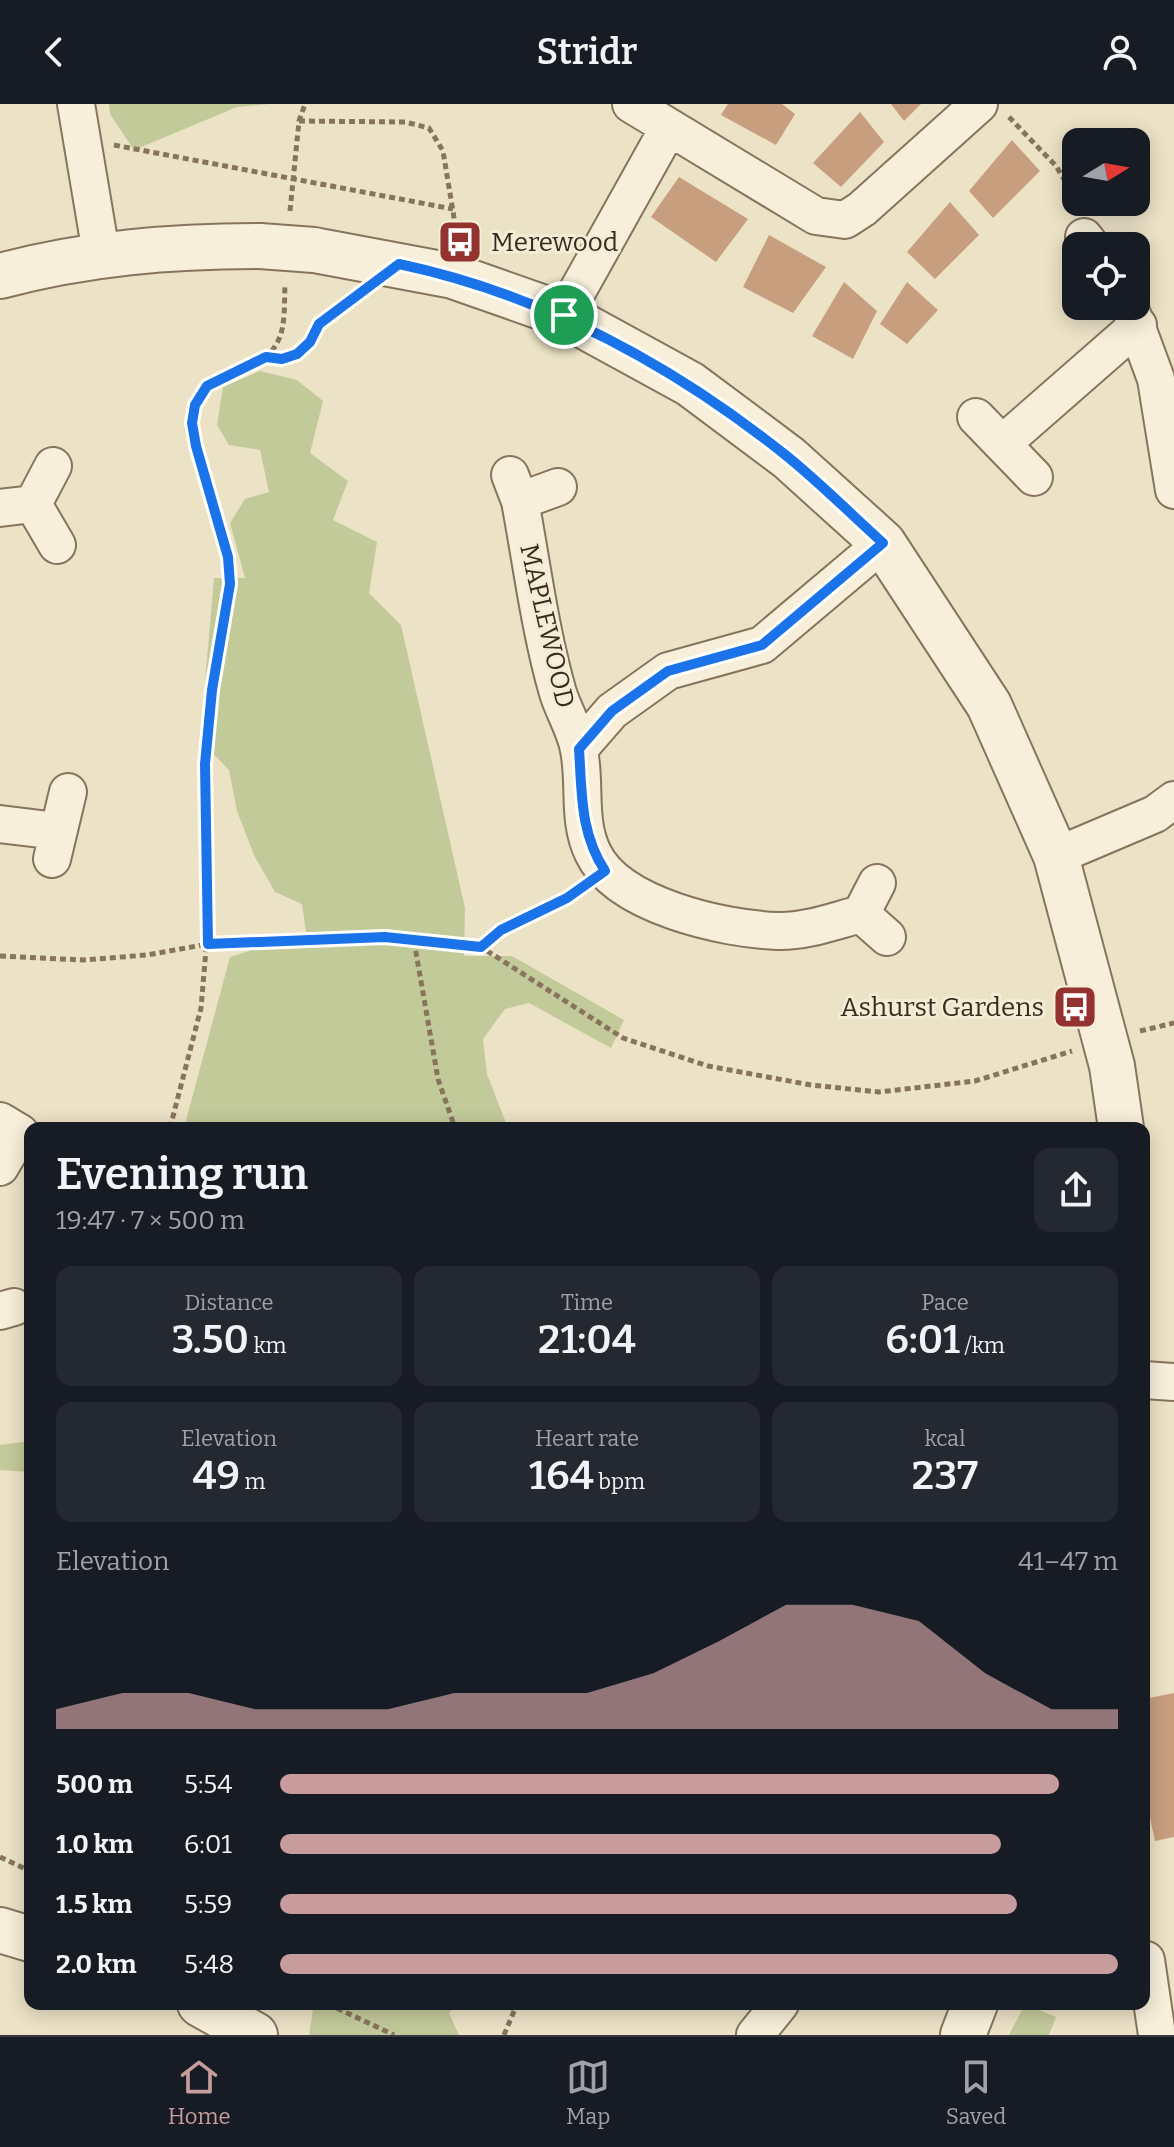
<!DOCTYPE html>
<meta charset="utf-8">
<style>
:root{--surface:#171b24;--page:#242831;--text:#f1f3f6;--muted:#9ea1a6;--line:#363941;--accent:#c79c9c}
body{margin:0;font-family:Bitter,serif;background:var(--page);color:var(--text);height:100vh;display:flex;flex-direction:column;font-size:30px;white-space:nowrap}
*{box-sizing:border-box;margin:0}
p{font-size:26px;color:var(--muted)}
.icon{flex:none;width:44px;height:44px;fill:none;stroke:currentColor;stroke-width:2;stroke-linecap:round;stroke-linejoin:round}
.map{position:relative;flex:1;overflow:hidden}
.side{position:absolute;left:24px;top:1018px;width:1126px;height:888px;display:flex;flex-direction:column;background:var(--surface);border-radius:16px;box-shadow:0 4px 20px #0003}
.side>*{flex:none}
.needle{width:52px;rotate:79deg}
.controls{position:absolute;left:1062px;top:24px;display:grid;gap:16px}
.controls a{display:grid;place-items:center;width:88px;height:88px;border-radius:16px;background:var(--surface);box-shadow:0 4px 20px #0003;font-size:40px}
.pin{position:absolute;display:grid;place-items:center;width:68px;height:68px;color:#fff;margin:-34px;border:4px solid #fff;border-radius:50%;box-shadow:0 2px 8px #0007}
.round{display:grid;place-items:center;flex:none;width:84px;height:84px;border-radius:16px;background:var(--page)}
.summary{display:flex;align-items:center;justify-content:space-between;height:136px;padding:0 32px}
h1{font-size:44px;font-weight:600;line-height:60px}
.figures{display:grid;grid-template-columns:repeat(3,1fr);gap:12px;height:136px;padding:8px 32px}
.figures div{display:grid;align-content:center;border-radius:16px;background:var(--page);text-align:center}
.figures b{font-size:40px;font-weight:600}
.figures small{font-size:22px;font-weight:400}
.figures p{font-size:22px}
.chart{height:224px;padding:16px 32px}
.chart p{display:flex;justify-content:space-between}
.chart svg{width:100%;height:144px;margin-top:8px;fill:var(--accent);opacity:.7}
ul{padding:0 32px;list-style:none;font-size:26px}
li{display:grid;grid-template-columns:128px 96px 1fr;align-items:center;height:60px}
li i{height:20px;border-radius:10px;background:var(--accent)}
header{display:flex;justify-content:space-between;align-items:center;height:104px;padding:0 32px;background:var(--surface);font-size:36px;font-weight:600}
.dock{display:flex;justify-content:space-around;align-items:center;height:112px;border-top:2px solid var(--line);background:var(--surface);font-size:22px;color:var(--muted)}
.dock a{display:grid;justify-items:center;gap:4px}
.dock .on{color:var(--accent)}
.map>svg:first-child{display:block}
.green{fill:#c3ca9a}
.building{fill:#c89f7e}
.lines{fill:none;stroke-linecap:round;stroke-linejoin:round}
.minor-casing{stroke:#87745d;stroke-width:40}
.tertiary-casing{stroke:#87745d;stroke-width:48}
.path{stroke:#87745d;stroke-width:5;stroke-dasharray:6 4;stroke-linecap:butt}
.minor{stroke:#f7efd9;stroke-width:36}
.tertiary{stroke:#f7efd9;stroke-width:44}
.tertiary-bridge-casing{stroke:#87745d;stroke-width:48;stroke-linecap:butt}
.tertiary-bridge{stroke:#f7efd9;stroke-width:44}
.route-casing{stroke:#fff;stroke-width:16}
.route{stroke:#1a73e8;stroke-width:10}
.labels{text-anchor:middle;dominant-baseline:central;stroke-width:6;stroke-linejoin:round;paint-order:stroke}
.poi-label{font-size:26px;fill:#382c20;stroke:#f4ecd5;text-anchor:start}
.street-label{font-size:26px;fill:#382c20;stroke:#f4ecd5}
</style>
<header><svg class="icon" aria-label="back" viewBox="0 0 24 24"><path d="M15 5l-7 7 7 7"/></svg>Stridr<svg class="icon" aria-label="person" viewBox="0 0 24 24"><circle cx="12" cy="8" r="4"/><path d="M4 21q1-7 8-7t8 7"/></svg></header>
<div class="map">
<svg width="1174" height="1931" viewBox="0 0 1174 1931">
<rect width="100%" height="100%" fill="#ece2c6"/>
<!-- green -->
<path class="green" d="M109,0h160l-32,3 -103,43 -24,-36z
M260,267l37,9 26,21 -13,52 38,28 -15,39 44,22 -8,51 32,32 64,283 -1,48h48l112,64 -13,28 -82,-45 -24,6 -22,30 4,35 21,54h-324l46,-171 25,-8 53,-2 -6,-43 -27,-12 -21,-37 -17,-44 -8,-41 -29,-30 14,-162h31l-15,-55 15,-24 24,-7 -9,-42 -31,-5 -12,-20 6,-38z
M30,1337v31l-30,-2v-25z
M308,1900h148l-7,9 10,22h-150l4,-25z
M1025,1900l31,13 -7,18h-40z"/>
<!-- building -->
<path class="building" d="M728,0h54l13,10 -19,31 -55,-30z
M891,0h30l-17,17z
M860,8l24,30 -43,45 -28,-24z
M1012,36l28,31 -47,47 -24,-27z
M679,73l69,42 -32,43 -65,-45z
M950,98l29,33 -44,44 -28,-27z
M769,131l57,32 -33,46 -50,-26z
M844,178l33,29 -24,48 -41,-23z
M907,178l31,28 -31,34 -27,-20z
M1174,1589v144l-19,4 -11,-50v-92z"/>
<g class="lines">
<!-- minor casing -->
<g class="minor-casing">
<path id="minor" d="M76,0l25,149
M631,0l185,112 29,4 17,-11 117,-105
M1084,133l7,9
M1129,202l27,73 18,111
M564,211l105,-188
M976,313l58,60
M1002,340l136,-119
M53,362l-20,38 24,41
M510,371l10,26c12,64 20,130 38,192 6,19 18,38 21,57 7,35 -2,70 14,103 25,53 131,76 184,78 28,1 57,-10 84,-17
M520,397l38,-14
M0,404l33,-4
M579,645l33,-38 56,-40 94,-26 121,-102
M0,720l57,7
M1056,752l99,-42 19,-14
M52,755l16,-67
M877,779l-16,31 26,23
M0,1017l20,12 -20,34
M0,1207l14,-4
M1144,1276l30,2
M1146,1856l11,75
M755,1931l25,-31"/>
</g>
<!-- tertiary casing -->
<g class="tertiary-casing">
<path id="tertiary" d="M314,146l139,26 111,39 126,69 99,74 94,85 106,162 67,151 56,210 9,62
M0,172c87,-23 171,-30 260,-30
M0,1826l30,9
M200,1900l55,31
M963,1931l12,-31"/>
</g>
<!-- path -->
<path class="path" d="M1009,13l47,49 20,33
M299,17l106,1 24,6 14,23 15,91
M114,41l339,64
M290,107l9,-90 6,-17
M267,253c41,4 33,-14 55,-35 11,-10 24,-19 36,-28
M414,837l24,138 17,49
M481,843c29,-26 67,-35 98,-58
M0,852l83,4 64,-5 61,-11 177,-7 96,10 142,91 85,28 103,19 68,7 96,-11 97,-30
M1140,927l34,-8
M170,1024l31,-120 9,-105 -6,-75 1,-64 7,-74 18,-106 -2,-27 -36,-134c10,-64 65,-39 86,-82 8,-16 6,-38 7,-56
M0,1753l30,14
M328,1900l66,31
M504,1931l13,-31"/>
<!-- minor -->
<use href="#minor" class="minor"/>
<!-- tertiary -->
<use href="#tertiary" class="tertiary"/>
<!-- tertiary-bridge casing -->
<g class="tertiary-bridge-casing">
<path id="tertiary-bridge" d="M260,142l54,4"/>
</g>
<!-- tertiary-bridge -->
<use href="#tertiary-bridge" class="tertiary-bridge"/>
</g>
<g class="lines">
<!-- route casing -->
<g class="route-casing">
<path id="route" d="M399,160c146,31 273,100 389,193 33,27 64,58 95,86l-121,102 -94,26 -56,40 -33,38c3,44 1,84 26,122l-38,27 -66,32 -20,17 -96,-10 -177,7 -3,-180 7,-74 18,-106 -2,-27 -32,-111 -4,-23 3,-18 12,-19 59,-29 16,2 15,-5 13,-12 9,-18z"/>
</g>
<!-- route -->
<use href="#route" class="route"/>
</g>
<!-- icons -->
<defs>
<g id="bus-square" transform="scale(2.3)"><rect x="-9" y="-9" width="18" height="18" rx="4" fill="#93322f" stroke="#f4ecd5"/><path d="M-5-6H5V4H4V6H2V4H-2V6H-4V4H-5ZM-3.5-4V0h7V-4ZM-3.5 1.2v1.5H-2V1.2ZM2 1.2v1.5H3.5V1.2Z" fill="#fff"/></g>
</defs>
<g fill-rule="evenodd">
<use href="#bus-square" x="460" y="138"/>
<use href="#bus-square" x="1075" y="903"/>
</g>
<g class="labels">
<!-- poi labels -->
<g class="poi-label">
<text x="491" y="138">Merewood</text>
<text x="1044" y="903" text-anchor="end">Ashurst Gardens</text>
</g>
<!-- street labels -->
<g class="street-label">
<text transform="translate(547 522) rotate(77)">MAPLEWOOD</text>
</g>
</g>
</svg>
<div class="controls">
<a><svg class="needle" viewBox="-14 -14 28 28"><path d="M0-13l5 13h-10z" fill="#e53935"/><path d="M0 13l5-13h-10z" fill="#9ea1a6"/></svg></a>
<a><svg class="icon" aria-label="locate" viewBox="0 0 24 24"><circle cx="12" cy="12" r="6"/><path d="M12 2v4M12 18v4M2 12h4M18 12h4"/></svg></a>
</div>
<div class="pin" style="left:564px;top:211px;background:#1e9e55"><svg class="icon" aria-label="arrive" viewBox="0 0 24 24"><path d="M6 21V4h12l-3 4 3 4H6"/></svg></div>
<section class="side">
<div class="summary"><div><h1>Evening run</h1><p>19:47 · 7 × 500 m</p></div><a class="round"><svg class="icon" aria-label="share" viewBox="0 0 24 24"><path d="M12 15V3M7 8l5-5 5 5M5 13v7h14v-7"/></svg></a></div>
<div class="figures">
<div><p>Distance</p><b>3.50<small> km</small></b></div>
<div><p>Time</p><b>21:04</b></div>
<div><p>Pace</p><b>6:01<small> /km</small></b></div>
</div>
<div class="figures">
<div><p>Elevation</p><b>49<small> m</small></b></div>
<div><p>Heart rate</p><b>164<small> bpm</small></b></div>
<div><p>kcal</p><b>237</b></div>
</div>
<div class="chart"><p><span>Elevation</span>41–47 m</p>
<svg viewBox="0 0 160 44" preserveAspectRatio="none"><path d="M0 44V38L10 33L20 33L30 38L40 38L50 38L60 33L70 33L80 33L90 27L100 17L110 6L120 6L130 11L140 27L150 38L160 38V44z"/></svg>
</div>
<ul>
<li><b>500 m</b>5:54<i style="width:93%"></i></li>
<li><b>1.0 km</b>6:01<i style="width:86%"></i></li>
<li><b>1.5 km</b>5:59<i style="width:88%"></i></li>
<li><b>2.0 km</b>5:48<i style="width:100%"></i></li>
</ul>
</section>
</div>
<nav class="dock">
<a class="on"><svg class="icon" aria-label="home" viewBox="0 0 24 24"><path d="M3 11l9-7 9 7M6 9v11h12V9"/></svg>Home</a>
<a><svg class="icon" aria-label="map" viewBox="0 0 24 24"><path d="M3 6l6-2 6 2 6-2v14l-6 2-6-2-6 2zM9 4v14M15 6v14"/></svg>Map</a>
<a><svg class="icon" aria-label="saved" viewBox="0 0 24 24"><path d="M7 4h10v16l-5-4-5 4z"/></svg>Saved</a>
</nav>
